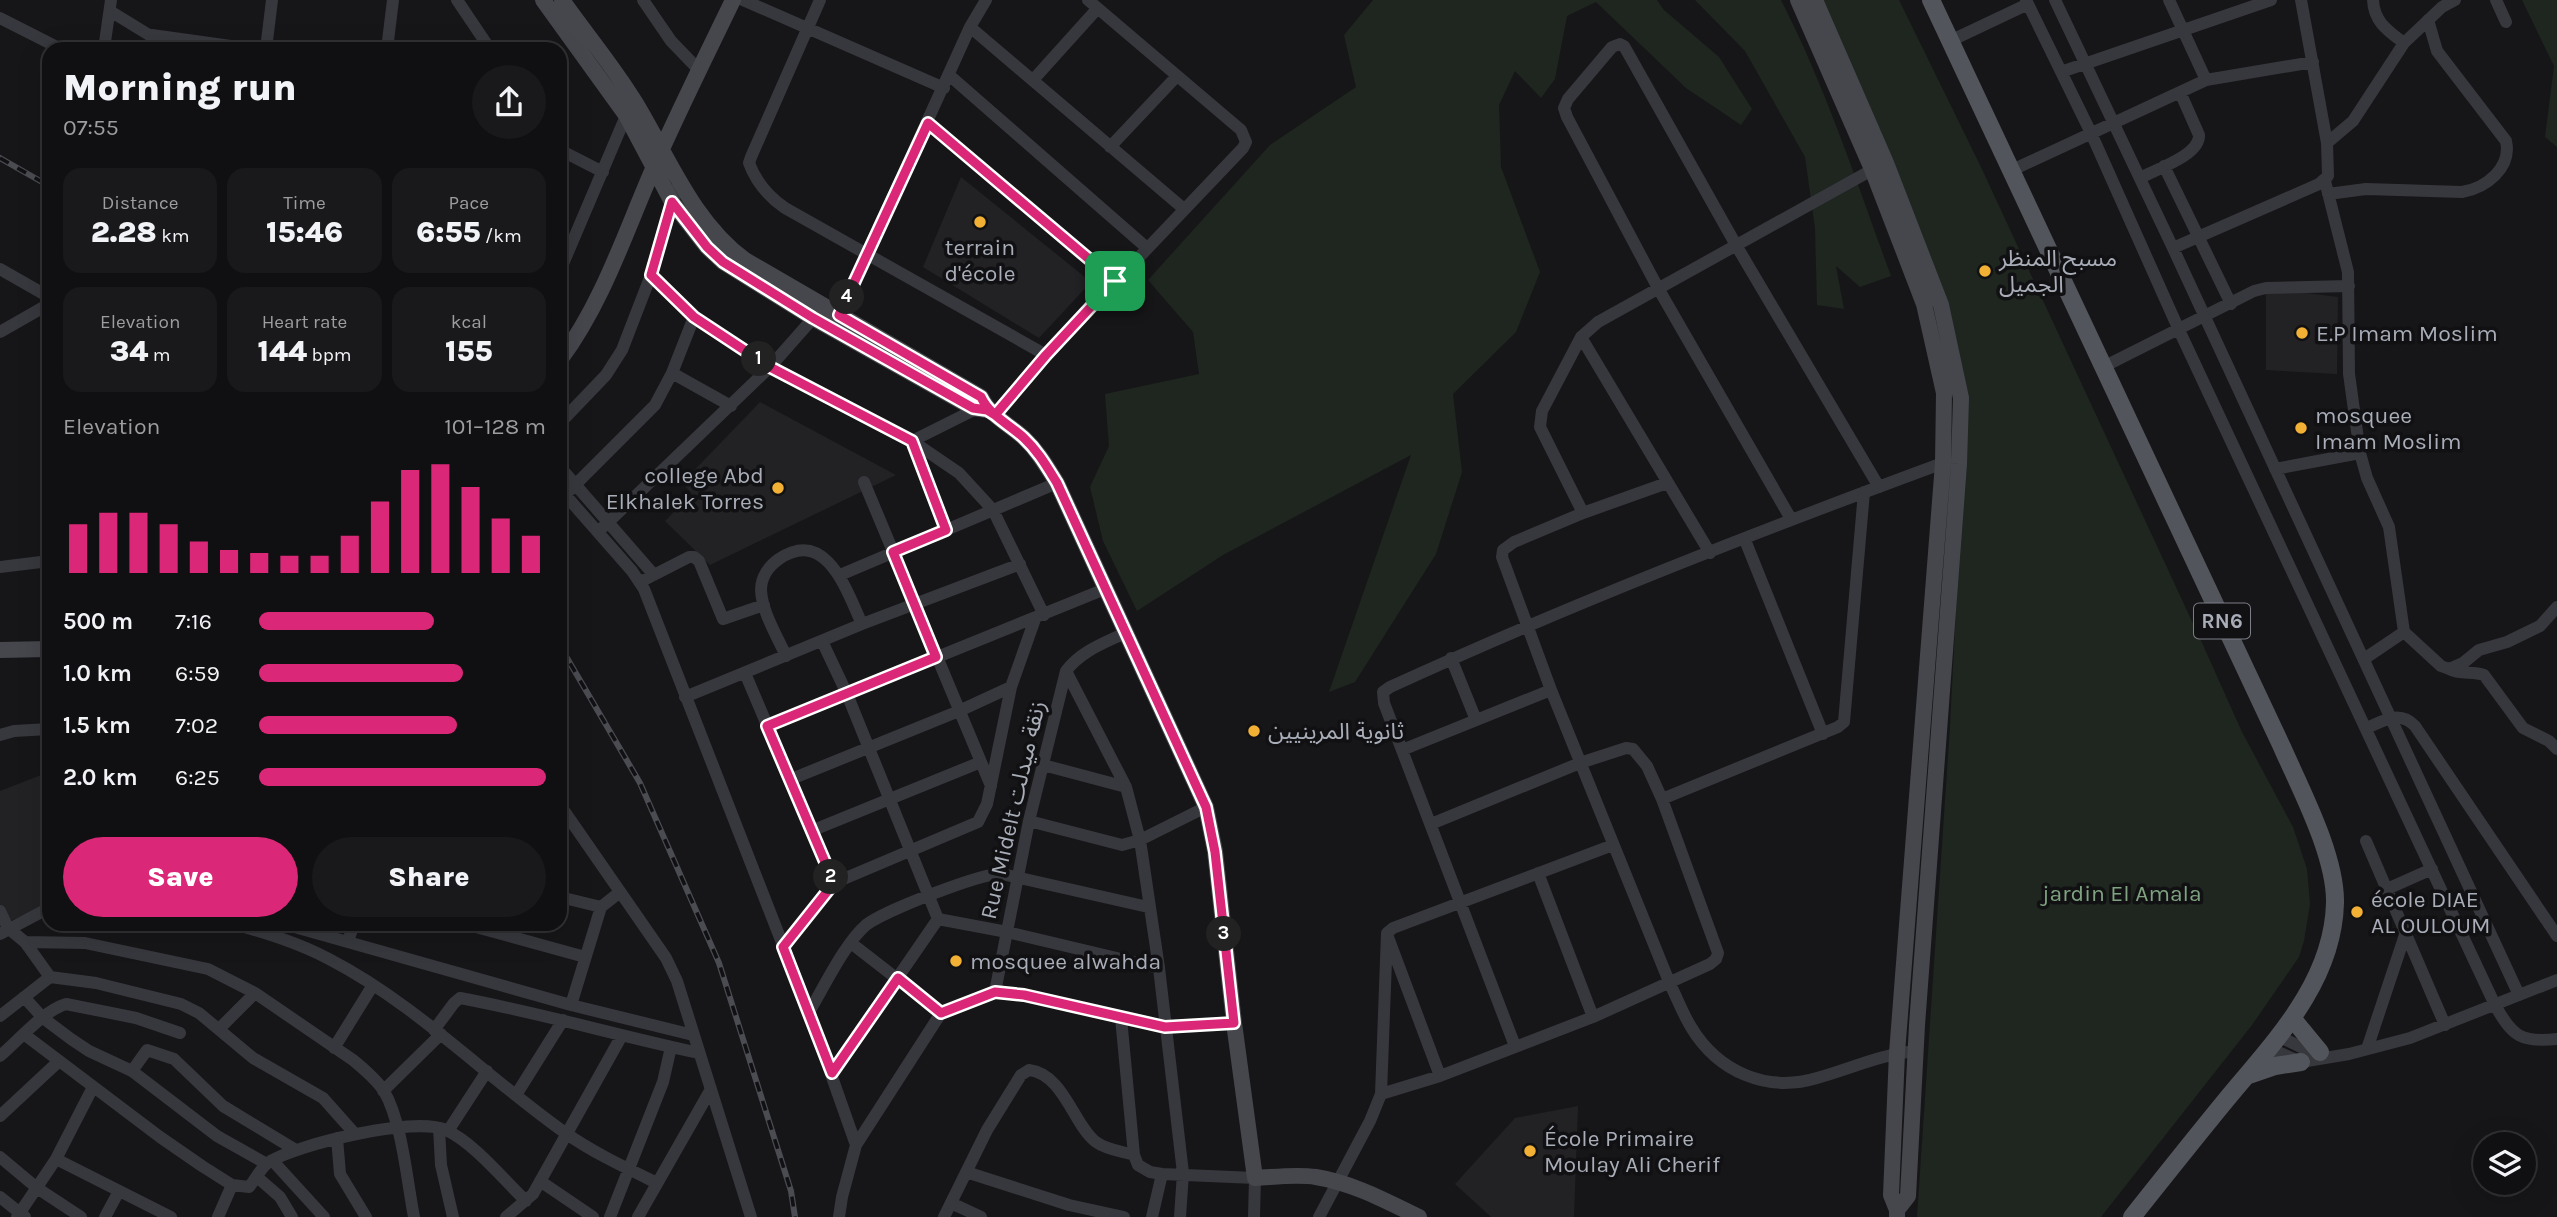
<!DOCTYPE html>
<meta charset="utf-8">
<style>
:root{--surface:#101012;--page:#19191b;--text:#f1f3f6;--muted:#9c9d9f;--line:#303032;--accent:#db2777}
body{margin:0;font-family:Karla,"Noto Sans Arabic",sans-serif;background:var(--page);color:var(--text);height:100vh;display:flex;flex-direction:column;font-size:26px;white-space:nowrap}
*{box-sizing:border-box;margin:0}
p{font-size:23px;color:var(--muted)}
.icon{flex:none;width:38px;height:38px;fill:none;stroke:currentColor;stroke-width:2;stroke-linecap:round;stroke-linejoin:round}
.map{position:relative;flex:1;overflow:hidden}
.sheet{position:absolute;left:42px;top:42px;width:525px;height:889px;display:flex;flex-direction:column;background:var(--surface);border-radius:21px;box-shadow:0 7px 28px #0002,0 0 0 2px var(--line)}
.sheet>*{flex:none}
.tools{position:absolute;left:2473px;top:1132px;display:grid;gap:14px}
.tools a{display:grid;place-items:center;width:63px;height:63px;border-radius:50%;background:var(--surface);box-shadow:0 7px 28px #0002,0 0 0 2px var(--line);font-size:35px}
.pin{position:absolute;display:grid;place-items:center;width:60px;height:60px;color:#fff;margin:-30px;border-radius:14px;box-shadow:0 4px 10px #0006}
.km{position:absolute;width:35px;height:35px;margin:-18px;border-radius:50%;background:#222;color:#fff;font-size:19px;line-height:35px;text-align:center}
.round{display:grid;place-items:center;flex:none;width:74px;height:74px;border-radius:37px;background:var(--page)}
.head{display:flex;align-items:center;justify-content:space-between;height:119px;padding:0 21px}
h1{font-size:38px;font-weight:800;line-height:52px}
.metrics{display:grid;grid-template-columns:repeat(3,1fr);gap:10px;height:119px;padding:7px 21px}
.metrics div{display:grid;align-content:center;border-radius:18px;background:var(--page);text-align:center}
.metrics b{font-size:30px;font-weight:800}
.metrics small{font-size:19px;font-weight:400}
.metrics p{font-size:19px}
.chart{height:196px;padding:14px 21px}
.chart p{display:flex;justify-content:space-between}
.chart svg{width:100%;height:126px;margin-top:7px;stroke:var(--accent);stroke-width:6}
.action{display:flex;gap:14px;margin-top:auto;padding:14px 21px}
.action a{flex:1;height:80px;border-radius:42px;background:var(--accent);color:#fff;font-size:28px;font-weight:800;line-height:80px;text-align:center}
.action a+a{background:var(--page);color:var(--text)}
ul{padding:0 21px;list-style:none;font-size:23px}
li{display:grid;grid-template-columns:112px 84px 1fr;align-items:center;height:52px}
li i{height:18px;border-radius:9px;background:var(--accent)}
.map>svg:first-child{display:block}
.built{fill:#222225}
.green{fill:#1e261f}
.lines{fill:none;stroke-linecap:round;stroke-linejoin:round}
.street{stroke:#37383d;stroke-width:12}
.secondary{stroke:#45474d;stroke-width:16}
.primary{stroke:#53555c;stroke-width:18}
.rail-casing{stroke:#4a4c52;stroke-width:6}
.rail{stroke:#111113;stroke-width:3.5;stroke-dasharray:10;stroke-linecap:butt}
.route-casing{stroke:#fff;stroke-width:14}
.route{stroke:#db2777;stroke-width:9}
.poi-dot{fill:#f2b134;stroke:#111113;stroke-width:2.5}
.labels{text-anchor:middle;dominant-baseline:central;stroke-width:7;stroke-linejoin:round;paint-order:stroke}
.shield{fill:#111113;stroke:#7b7e86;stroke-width:2}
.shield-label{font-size:21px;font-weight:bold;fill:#a8adb8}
.poi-label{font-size:23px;fill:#a8adb8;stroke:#111113;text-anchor:start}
.street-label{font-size:23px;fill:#a8adb8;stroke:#111113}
.park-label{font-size:23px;fill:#7fa381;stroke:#111113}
</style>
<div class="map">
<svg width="2557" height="1217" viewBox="0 0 2557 1217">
<rect width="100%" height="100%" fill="#161618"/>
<!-- built -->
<path class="built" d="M961,177l130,105 -52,56 -116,-71z
M2266,288l72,9 -1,77 -71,-4z
M760,402l136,73 -186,90 -45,-44 27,-27 -10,-11z
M49,772v134l-42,16 -7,-18v-113z
M1578,1106l-4,111h-83l-36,-33 60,-66z"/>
<!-- green -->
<path class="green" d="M1373,0h284l7,10 55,47 33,52 -11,16 -55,-37 -90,-86 -29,14 -12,63 -14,19 -26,-27 -16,34 2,62 39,105 -24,60 -63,62 9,78 -26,82 -81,128 -26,10 82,-237 -188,100 -86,56 -34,-70 -13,-54 19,-41 -4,-52 94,-20 -6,-42 -45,-52 122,-135 86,-58 -12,-52z
M1695,0h86c45,88 76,183 110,276l-31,11 -24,-21 8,43 -27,-4 -2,-77 -10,-71 -60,-106z
M1818,0h81l81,165 223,480 39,87 51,95 14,42 3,35 -6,37 -5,16 -47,68 -151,192h-184l33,-491 14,-273 -18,-143z
M2522,0h35v147l-12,-10 9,-71z"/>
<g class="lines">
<!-- street -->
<path class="street" d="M457,0l33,49
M643,0l28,41 28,29
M743,0l201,88
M820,0l-69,157 -2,6c7,19 20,34 36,45l261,147
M2026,0l65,133 88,197 316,675c17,31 26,38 62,34
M2055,0l118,248 346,747
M2169,0l37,80
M2373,0c1,22 15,31 31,43
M2496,0l10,22
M110,11l62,38
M0,18l61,31
M970,27l214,182
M152,35l100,14
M1950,41l78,-37
M104,49l7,-49
M266,49l6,-49
M387,49l6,-49
M2061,72l210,-72
M949,75l198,173
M1033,80l64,-71
M928,123l187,158
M2327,143l26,-22 51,-78 38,-36 13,-7
M1110,147l67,-71
M560,150l43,22
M2164,166l67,138
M2010,171l196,-91 107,-18
M2140,178c17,-9 60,-23 59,-43l-19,-43
M2328,194l38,-5 96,3c24,-4 50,-24 44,-51l-69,-90 -9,-31
M2173,248l146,-64 9,-8 -1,-33 -26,-143
M0,269l49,28
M560,271l68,-160
M651,275l43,42 76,50 142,74 47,32 34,37 51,105
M836,322l134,-295 16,-27
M0,332l49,-28
M1581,337l129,216
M2103,367l151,-76 12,-3 83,-2
M672,373l59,33
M995,416l51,-61 197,-207 3,-6 -5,-12 -153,-130
M560,423l46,-48 16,-25 29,-75 28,-93
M2360,453l7,25 22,49 15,105 -40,27
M560,467l94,108
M2275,469l85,-16 -11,-79 -1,-102 -23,-91
M864,482l127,304
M1667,483l-84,30 -69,29 -11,8 -1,7 49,133 119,294c7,14 13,30 21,43 27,45 76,66 126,51 33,-9 65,-24 99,-27
M560,489l72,82 12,18 165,423 47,133
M565,495l90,-90 17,-32 22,-56
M1583,513l-43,-86 2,-16 39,-74 17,-15 281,-156
M1791,519l-133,-231 -91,-171 -3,-9 4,-9 44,-52 8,-3 4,2 4,7 108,192 143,242
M945,530l-33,-89 62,-31 3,-7
M598,532l172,-165 53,-60
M1745,540l78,194
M0,567l49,-6
M840,575l217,-92
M640,582l49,-25h5l5,4 24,58 41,-14
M2404,632l37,34 8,3 14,-6 16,-13 28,-8 33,-16 17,-19
M822,641l25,53 91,225
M786,656c-9,-20 -24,-44 -25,-66 0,-13 8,-24 18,-31 48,-32 68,33 83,65
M1451,658l25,62
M2449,669c11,6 23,2 35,6l39,53 26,13 8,8
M1066,671l60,116 14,53 19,128 24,205 -3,44
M745,673l89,210
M685,697l177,-73 158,-60
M767,726l338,-137
M2367,728c17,-8 33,-18 48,-2l142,210
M0,735l14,-4 35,-2
M1402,750l149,-60
M1043,765l83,22
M789,780l170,-69 52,-24
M1662,799l176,-72 6,-5 20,-230
M560,805l106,153 11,23 74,236
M1029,821l93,24 18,-5 66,-33
M811,831l170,-69
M2366,841l79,184
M1538,873l55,144
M2387,889l45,-20
M560,897l41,10
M0,911l8,17 17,14 25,35
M938,919l69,13 152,36
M234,924c32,9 65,19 95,35 87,45 156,117 235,173 28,20 62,36 93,51
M284,924l287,81 122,30
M465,924l120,33
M0,934l49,-26
M1388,937l52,139
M348,941l6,-17
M25,942l60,1 123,26 47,24 98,67c11,9 23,19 31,31 18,31 23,90 30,126
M851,943l90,70
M783,947l51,-64 144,-61 9,-18 24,-117 24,-68
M995,992l34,-171 37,-150c15,-20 38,-28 59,-38
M24,997l19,21 28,21 18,12 43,20 85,65 48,27
M571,1005l30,-98 19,-15
M809,1012c15,-25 36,-69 57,-87 16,-13 116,-53 136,-51l146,33
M0,1016l50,-39 46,6 85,21 18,9 54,45 70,40 32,36
M1121,1018l13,137 4,10 12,7 12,2 93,4 -1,39
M220,1028l35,-35
M434,1030l20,-27 6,-5c81,15 159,38 239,55
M25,1035l135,102 42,29 30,19 17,2c7,-8 12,-20 20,-25 29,-18 146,-46 177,-32 28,13 57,49 80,71
M2278,1036l25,12 18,4
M1515,1046l-131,-343 -1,-11 7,-5c181,-83 366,-155 553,-224h6
M334,1048l39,-63
M2269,1048l32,14 48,-8 61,-16 147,-58
M2367,1049l38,-114
M0,1056c19,-16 43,-45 66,-52l70,14 44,15
M132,1071l15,-21 27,9 49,47 71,43
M832,1073l106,-154
M383,1091l58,-57
M1381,1094l59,-18 153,-59 117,-53 6,-5 2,-6 -56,-154 -15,-33 -14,-17 -7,-1 -46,15 -149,61
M516,1095l47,-75
M0,1116l58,-54
M439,1128l2,37 12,52
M448,1131l39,-60
M337,1138l3,36 26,43
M0,1157l37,31 44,29
M56,1159l115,58
M272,1160l52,57
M966,1172l103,33 55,12
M257,1177l23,20 12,20
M540,1181l53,36
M0,1197l25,20
M951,1203l30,14
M17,1217l39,-58 37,-72
M105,1217l14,-26
M218,1217l14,-32
M506,1217l27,-23 88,-157
M610,1217l53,-135 8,-35
M638,1217l73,-128
M839,1217l3,-20 14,-52 85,-132 54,-21 29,3 141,32 69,-4
M944,1217l43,-87 34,-55 8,-5c35,4 45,56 67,72 11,8 25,9 38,13
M1152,1217l10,-43
M1319,1217l51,-96 11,-27 6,-161 6,-5 220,-83"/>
<!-- secondary -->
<path class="secondary" d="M543,0l83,115 46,87 35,45 16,15 90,56 160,90 14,2
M562,0c24,34 51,66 73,102 33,54 57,119 110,158l236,137c9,19 28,27 43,41 14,13 23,29 33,45l149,324 9,44 19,172 21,155c20,-1 41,-4 61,-1 37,6 70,24 103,40
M1798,0l74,169 52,135 20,89 -1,70 -46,590 -6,142 6,15v7
M1815,0l71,163 55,142 20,93 -2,66 -42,561 -9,171 -11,14
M560,360c43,-58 65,-127 93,-191 25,-57 53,-113 80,-169
M0,650l49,-1"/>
<!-- primary -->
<path class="primary" d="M1931,0l351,747c19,43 54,109 53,156 -2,80 -62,140 -109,197 -32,39 -63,78 -94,117
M2292,1018l28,34
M2246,1076l29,-10 26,-4"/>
<!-- rail casing -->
<g class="rail-casing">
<path id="rail" d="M0,158l49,28
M560,646l80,137 79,180 72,228 4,26"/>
</g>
<!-- rail -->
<use href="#rail" class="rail"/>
</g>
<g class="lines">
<!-- route casing -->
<g class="route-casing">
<path id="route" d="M1115,281l-69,74 -51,60 -8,-5 -14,-2 -160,-90 -90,-56 -16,-15 -35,-45 -21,73 43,42 76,50 142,74 34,89 -53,22 43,105 -169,69 67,157 -51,64 49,126 66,-95 43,35 54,-21 29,3 141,32 69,-4 -19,-171 -9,-45 -149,-324c-10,-16 -19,-32 -33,-45 -15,-14 -34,-22 -43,-41l-142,-82 89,-192 187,158"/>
</g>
<!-- route -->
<use href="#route" class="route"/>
</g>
<!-- markers -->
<g class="poi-dot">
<circle cx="980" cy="222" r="7"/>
<circle cx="1985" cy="271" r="7"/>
<circle cx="2302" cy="333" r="7"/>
<circle cx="2301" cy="428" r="7"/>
<circle cx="778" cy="488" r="7"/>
<circle cx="1254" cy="731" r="7"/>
<circle cx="2357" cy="912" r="7"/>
<circle cx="956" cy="961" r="7"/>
<circle cx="1530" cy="1151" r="7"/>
</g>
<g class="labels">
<!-- shield labels -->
<rect class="shield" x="2194" y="603.5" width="56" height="35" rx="5"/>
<g class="shield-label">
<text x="2222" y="621">RN6</text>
</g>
<!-- poi labels -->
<g class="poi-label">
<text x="980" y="247" text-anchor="middle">terrain<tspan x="980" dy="26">d'école</tspan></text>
<text x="1999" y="258">مسبح المنظر<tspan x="1999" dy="26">الجميل</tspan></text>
<text x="2316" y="333">E.P Imam Moslim</text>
<text x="2315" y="415">mosquee<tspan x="2315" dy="26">Imam Moslim</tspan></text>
<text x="764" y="475" text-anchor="end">college Abd<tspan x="764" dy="26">Elkhalek Torres</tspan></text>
<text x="1268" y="731">ثانوية المرينيين</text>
<text x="2371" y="899">école DIAE<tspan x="2371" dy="26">AL OULOUM</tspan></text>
<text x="970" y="961">mosquee alwahda</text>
<text x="1544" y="1138">École Primaire<tspan x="1544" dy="26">Moulay Ali Cherif</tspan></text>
</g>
<!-- street labels -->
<g class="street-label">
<text transform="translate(1013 810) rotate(-77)">Rue Midelt زنقة ميدلت</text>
</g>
<!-- park labels -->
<g class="park-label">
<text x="2122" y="893">jardin El Amala</text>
</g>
</g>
</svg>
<div class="tools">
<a><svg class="icon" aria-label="layers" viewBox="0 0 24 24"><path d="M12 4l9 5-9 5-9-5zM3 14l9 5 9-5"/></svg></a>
</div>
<div class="pin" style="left:1115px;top:281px;background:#1e9e55"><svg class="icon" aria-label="arrive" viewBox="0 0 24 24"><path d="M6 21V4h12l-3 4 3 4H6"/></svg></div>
<b class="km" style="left:759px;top:359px">1</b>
<b class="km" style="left:831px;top:877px">2</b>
<b class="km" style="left:1224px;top:934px">3</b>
<b class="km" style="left:847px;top:297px">4</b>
<section class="sheet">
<div class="head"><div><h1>Morning run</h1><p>07:55</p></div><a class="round"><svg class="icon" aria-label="share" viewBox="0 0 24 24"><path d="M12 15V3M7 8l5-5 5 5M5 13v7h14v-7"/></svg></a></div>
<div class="metrics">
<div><p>Distance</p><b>2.28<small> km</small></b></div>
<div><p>Time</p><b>15:46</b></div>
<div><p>Pace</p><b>6:55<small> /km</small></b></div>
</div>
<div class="metrics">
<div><p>Elevation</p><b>34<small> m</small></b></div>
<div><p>Heart rate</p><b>144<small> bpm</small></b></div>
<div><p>kcal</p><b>155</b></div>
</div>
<div class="chart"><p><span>Elevation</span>101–128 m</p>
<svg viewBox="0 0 160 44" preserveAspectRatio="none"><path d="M5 44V27M15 44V23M25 44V23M35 44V27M45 44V33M55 44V36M65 44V37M75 44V38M85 44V38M95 44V31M105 44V19M115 44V8M125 44V6M135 44V14M145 44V25M155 44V31"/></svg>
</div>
<ul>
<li><b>500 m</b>7:16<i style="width:61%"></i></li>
<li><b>1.0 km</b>6:59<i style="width:71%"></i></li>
<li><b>1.5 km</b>7:02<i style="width:69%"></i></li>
<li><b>2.0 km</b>6:25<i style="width:100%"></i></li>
</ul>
<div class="action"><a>Save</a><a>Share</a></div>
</section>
</div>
